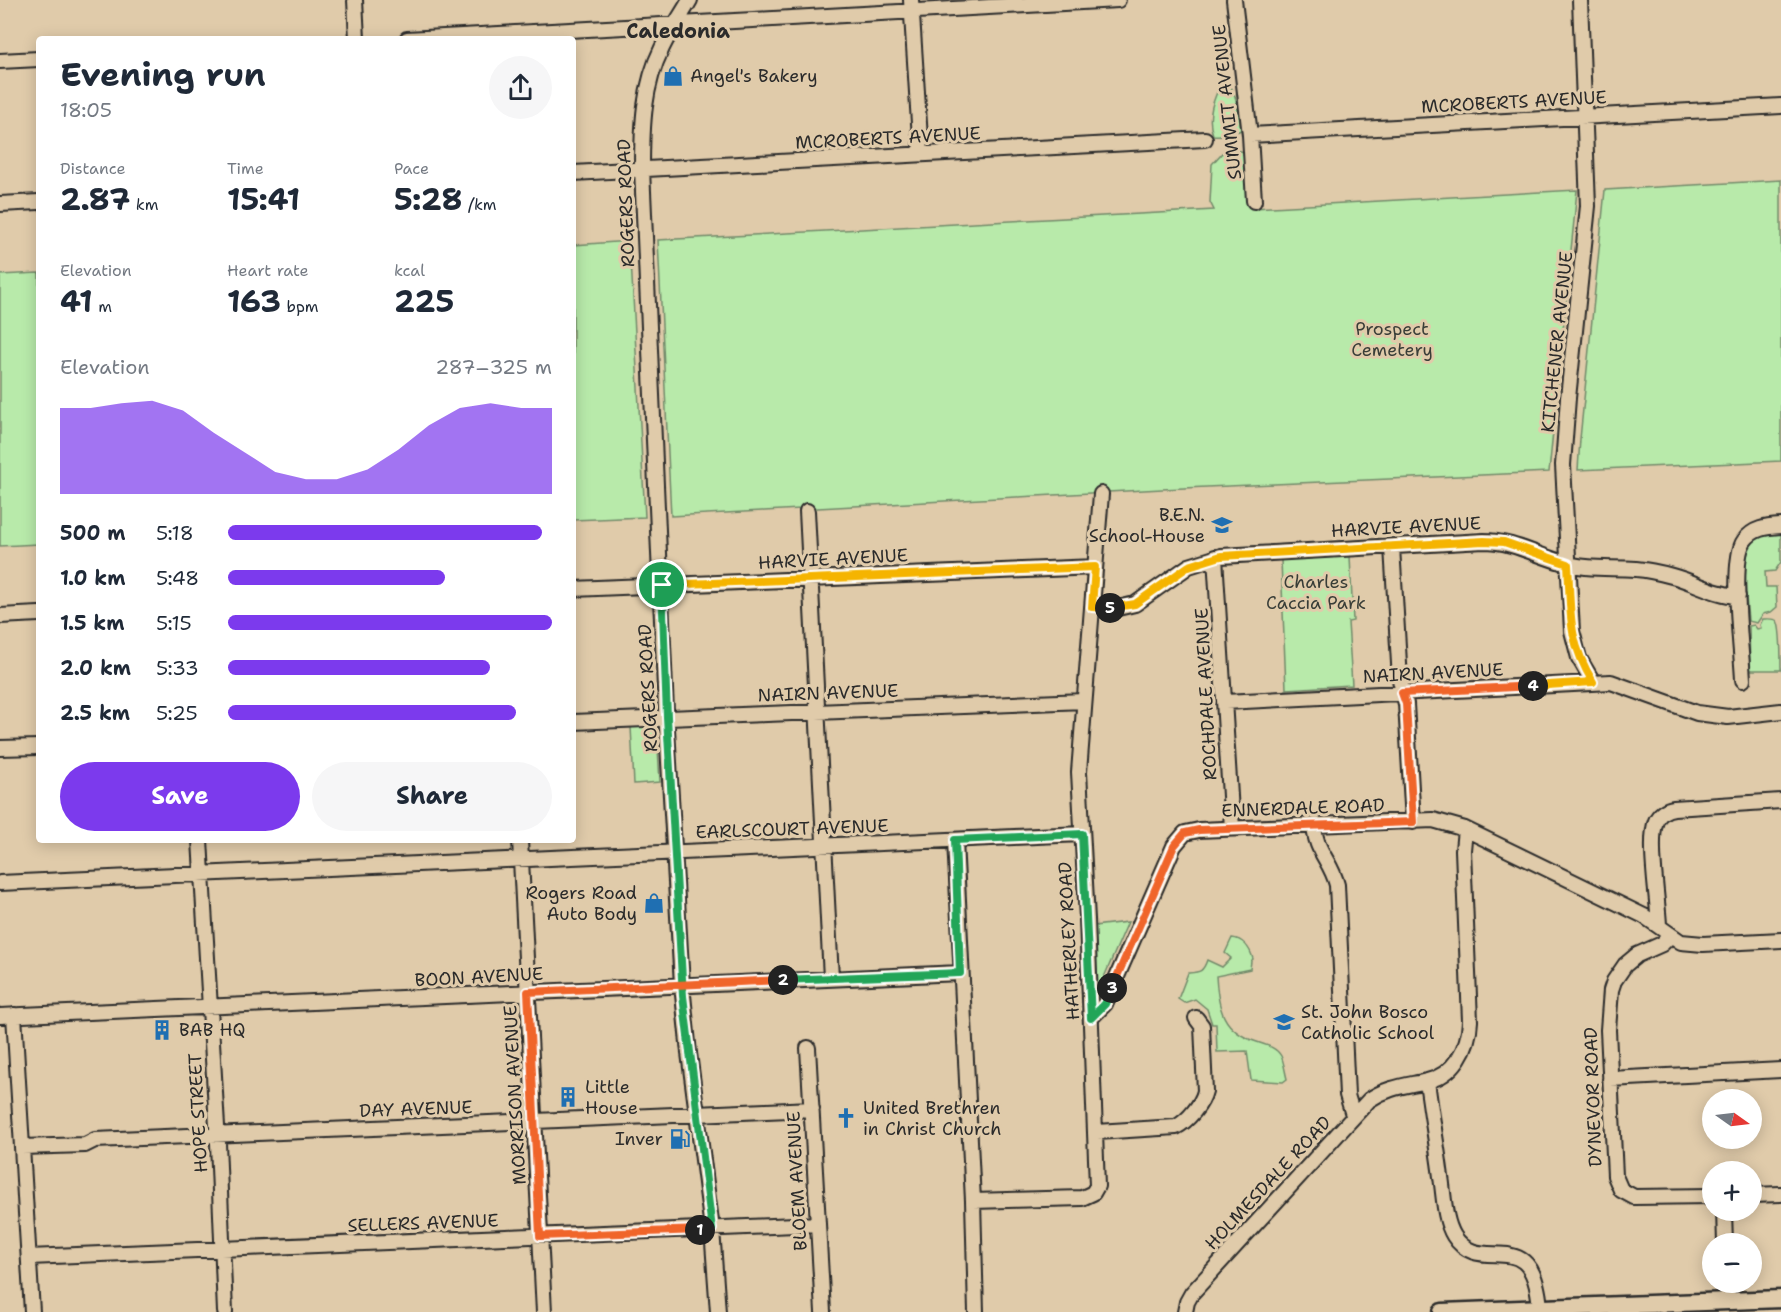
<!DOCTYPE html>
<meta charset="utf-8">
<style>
:root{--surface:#fff;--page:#f6f6f7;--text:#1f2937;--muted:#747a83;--accent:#7c3aed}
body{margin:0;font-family:"Shantell Sans",sans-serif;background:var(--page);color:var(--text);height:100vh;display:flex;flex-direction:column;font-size:22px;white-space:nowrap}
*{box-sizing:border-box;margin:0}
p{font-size:20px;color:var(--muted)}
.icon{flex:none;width:33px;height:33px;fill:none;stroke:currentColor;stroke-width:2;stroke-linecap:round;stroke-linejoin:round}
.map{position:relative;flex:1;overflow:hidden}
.sheet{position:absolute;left:36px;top:36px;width:540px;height:807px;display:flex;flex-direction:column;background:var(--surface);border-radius:6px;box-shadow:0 3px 15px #0003}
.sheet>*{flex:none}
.needle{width:39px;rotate:104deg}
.fabs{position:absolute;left:1702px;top:1089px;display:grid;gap:12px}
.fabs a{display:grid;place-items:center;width:60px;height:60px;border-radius:50%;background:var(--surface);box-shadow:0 3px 15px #0003;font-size:30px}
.pin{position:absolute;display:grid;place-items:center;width:51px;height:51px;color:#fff;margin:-26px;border:3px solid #fff;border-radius:50%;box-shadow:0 2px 6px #0007}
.km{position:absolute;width:30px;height:30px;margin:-15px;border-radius:50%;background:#222;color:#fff;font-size:16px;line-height:30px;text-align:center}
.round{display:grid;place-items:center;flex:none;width:63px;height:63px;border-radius:32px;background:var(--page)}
.head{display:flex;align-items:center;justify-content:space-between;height:102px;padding:0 24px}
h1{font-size:33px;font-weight:700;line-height:45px}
.metrics{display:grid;grid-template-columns:repeat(3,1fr);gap:9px;height:102px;padding:6px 24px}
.metrics div{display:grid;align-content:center}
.metrics b{font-size:30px;font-weight:700}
.metrics small{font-size:16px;font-weight:400}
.metrics p{font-size:16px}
.chart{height:168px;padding:12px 24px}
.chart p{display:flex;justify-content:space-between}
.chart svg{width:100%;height:108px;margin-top:6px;fill:var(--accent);opacity:.7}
.action{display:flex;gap:12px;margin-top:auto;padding:12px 24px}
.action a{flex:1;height:69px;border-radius:36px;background:var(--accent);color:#fff;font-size:24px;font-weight:700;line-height:69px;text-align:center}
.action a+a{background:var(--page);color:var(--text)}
ul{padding:0 24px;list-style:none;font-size:20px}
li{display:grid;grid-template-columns:96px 72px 1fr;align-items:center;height:45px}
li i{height:15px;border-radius:8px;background:var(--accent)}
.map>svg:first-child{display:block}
.green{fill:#b8eaaa;stroke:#728a6a;stroke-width:1.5}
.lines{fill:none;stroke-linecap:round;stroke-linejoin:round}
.minor-casing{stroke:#2b2b2b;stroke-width:18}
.major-casing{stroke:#2b2b2b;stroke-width:21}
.minor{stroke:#e0cbaa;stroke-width:14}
.major{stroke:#e0cbaa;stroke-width:16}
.split-1-casing{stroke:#fff;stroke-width:12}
.split-2-casing{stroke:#fff;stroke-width:12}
.split-3-casing{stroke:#fff;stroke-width:12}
.split-4-casing{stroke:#fff;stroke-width:12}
.split-5-casing{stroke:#fff;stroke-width:12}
.split-6-casing{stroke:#fff;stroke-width:12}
.split-1{stroke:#22a559;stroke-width:8}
.split-2{stroke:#f0652b;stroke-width:8}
.split-3{stroke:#22a559;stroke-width:8}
.split-4{stroke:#f0652b;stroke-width:8}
.split-5{stroke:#f5b400;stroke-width:8}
.split-6{stroke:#f5b400;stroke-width:8}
.labels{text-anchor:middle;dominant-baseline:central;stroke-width:6;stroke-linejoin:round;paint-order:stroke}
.poi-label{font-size:18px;fill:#2b2b2b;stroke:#e0cbaa;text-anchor:start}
.street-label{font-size:18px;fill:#2b2b2b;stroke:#e0cbaa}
.park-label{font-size:18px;fill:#393e38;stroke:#e0cbaa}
.neighbourhood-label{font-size:20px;font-weight:bold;fill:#2b2b2b;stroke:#e0cbaa}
</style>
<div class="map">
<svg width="1781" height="1312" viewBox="0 0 1781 1312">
<rect width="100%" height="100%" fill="#e0cbaa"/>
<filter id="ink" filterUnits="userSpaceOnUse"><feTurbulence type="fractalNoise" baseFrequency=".0167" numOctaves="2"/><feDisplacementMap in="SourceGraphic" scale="12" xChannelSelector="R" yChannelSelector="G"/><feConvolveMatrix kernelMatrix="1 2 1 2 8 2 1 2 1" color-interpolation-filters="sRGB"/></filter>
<g filter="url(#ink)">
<!-- green -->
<path class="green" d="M1222,81c15,1 17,37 19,49 -10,5 -18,6 -28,5 -7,-19 1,-37 9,-54z
M1233,149l11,3 4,6 4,47 2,3 323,-18 -28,282 -387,17 -491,27 -13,-276 556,-30 -4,-8 2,-38 10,-11z
M1781,180v281l-203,9 2,-31 25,-249z
M630,241l15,276 -72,3v-275z
M39,273v271l-39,2v-271z
M1781,534v28l-6,9 -10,1 1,15h10l1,20 -6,5 -8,2 -6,9 -9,-2c-1,-21 -11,-77 14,-85 5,-2 13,-1 19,-2z
M1350,556l3,65 -5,1 4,63 -66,4 -5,-129z
M1763,619c3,0 12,-1 14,2 4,5 4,40 4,49h-31l-1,-44 5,-1 3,4 4,-1 -1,-3z
M651,726l6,5 3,51 -26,2 -3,-57z
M1128,922l-30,69h-1l-3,-65z
M1232,938c11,1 18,10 21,21l-2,2 -1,8 -34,7c2,32 6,55 41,66 9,3 19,5 24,14 3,6 4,16 6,23l-4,3 -32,-2 -4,-29 -30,1 -1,-28h-4l-5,-15 -12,-10 -11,4 -6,-4 10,-26c12,-1 15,-1 19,-13l15,7 9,-9 -6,-5z"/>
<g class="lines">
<!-- minor casing -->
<g class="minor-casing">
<path id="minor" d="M355,0l2,39
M690,0c-9,16 -20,31 -28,48 -19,38 -20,79 -20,121l24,542 16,274 7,68 23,176 6,83
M911,0l10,154
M1234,0l16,135 4,66
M1580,0l8,206 -20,192 -5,67 9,166 7,27 14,24
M407,39l711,-39
M0,61l39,-2
M1250,135l531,-29
M573,173l632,-34
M0,204l39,-2
M807,511l24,467
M1392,547l8,133 6,24 7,118
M1215,557l17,271
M573,589l522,-22
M1092,607l26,1 17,-4 54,-38 32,-10 263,-15c30,0 55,16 84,23 22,6 46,3 68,5 12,1 25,4 36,7 23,6 43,19 66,20
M0,616l39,-2
M1743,680c-1,-27 -13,-120 1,-139 9,-13 22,-14 37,-15
M1225,702l386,-20 86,31 31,4 53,-6
M573,722l511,-21
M0,748l39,-1
M1314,825c1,26 17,36 23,60l10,210 6,20
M200,840l18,303 7,169
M520,840l24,472
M955,840l18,361 3,111
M0,883l1082,-49
M1659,925c-1,-24 -11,-85 -3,-104 3,-7 10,-12 18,-13l107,-7
M1670,936l-8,8 -25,11 -12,10 -11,16 -3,9 -3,40 7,146 6,14 13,7 79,-1
M14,1015l18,297
M0,1016l960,-43
M1091,1018l14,-14 69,-158 11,-13 14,-3 234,-10 32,9 179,87 37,26 22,2 78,-4
M808,1048l15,264
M1610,1079l171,-9
M1427,1081c4,32 10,64 14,96 3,18 3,43 13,59 27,43 79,-17 86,72
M1097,1132l79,-5c12,-6 26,-23 29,-36l-3,-65 -6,-8
M22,1147l63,-2 10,-5 717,-31
M1752,1195l29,-1
M973,1201l109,-3 11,-5 4,-7 -10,-267 -8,-147 22,-278
M1724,1210l1,34
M29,1257l789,-33
M1727,1282l1,19
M1185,1312l2,-10 5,-9 177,-193c19,-13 36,-14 58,-19 27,-6 42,-33 43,-60l-7,-171 2,-21"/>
</g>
<!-- major casing -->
<g class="major-casing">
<path id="major" d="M1442,1312l339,-13"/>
</g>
<!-- minor -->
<use href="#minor" class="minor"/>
<!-- major -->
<use href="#major" class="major"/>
</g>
</g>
<g class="lines" filter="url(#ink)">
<!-- split-1 casing -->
<g class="split-1-casing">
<path id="split-1" d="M662,585l5,132 16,279 29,233 -12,1"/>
</g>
<!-- split-2 casing -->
<g class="split-2-casing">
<path id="split-2" d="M700,1230l-160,6 -12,-244 255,-12"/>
</g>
<!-- split-3 casing -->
<g class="split-3-casing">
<path id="split-3" d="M783,980l177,-7 -5,-133 127,-6 9,184 14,-14 7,-16"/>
</g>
<!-- split-4 casing -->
<g class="split-4-casing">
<path id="split-4" d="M1112,988l62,-142 11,-13 14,-3 214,-8 -7,-118 -4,-11 131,-7"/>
</g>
<!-- split-5 casing -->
<g class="split-5-casing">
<path id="split-5" d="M1110,608l25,-4 54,-38 32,-10 263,-15 20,1 64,22c3,49 -1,75 25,118l-60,4"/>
</g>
<!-- split-6 casing -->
<g class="split-6-casing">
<path id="split-6" d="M662,585l433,-18 -3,40 18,1"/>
</g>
<!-- split-1 -->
<use href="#split-1" class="split-1"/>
<!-- split-2 -->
<use href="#split-2" class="split-2"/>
<!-- split-3 -->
<use href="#split-3" class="split-3"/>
<!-- split-4 -->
<use href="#split-4" class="split-4"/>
<!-- split-5 -->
<use href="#split-5" class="split-5"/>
<!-- split-6 -->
<use href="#split-6" class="split-6"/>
</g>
<!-- icons -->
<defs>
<g id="shop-bare" transform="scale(1.62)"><path d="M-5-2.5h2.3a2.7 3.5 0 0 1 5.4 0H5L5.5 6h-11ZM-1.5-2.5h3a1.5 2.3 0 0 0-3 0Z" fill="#1f6fb2" stroke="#e0cbaa" stroke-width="2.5" paint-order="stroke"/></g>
<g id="school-bare" transform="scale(1.62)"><path d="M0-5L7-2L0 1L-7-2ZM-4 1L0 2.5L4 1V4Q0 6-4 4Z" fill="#1f6fb2" stroke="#e0cbaa" stroke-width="2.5" paint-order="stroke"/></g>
<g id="building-bare" transform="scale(1.62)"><path d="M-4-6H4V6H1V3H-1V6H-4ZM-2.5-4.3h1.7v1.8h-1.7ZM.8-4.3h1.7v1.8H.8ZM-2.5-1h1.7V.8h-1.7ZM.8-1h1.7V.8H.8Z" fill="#1f6fb2" stroke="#e0cbaa" stroke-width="2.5" paint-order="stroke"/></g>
<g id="church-bare" transform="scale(1.62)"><path d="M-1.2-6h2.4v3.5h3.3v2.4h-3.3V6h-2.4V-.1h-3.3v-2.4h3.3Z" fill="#1f6fb2" stroke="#e0cbaa" stroke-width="2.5" paint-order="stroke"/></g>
<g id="fuel-bare" transform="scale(1.62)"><path d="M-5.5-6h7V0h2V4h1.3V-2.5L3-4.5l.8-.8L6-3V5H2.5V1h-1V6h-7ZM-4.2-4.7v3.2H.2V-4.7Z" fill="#1f6fb2" stroke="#e0cbaa" stroke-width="2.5" paint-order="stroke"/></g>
</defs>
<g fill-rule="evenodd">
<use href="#shop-bare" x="673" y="76"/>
<use href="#school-bare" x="1222" y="525"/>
<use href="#shop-bare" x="654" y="903"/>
<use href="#school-bare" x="1284" y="1022"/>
<use href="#building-bare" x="162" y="1030"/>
<use href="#building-bare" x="568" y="1097"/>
<use href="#church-bare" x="846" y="1118"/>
<use href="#fuel-bare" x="680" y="1139"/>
</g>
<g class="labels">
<!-- poi labels -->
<g class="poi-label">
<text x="690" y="76">Angel's Bakery</text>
<text x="1205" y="515" text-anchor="end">B.E.N.<tspan x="1205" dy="21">School-House</tspan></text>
<text x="637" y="893" text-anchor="end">Rogers Road<tspan x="637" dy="21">Auto Body</tspan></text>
<text x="1301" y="1012">St. John Bosco<tspan x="1301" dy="21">Catholic School</tspan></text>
<text x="179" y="1030">BAB HQ</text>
<text x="585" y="1087">Little<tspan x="585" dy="21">House</tspan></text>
<text x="863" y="1108">United Brethren<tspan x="863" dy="21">in Christ Church</tspan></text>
<text x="663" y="1139" text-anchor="end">Inver</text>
</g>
<!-- street labels -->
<g class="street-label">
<text transform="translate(1227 102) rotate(-96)">SUMMIT AVENUE</text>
<text transform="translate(1514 102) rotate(-3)">MCROBERTS AVENUE</text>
<text transform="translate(888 138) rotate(-3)">MCROBERTS AVENUE</text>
<text transform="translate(626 203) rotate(-92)">ROGERS ROAD</text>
<text transform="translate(1557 342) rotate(-84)">KITCHENER AVENUE</text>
<text transform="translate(1406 527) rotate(-3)">HARVIE AVENUE</text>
<text transform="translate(833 559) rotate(-3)">HARVIE AVENUE</text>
<text transform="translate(1433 673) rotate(-3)">NAIRN AVENUE</text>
<text transform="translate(648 688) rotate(-93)">ROGERS ROAD</text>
<text transform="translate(828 693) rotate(-2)">NAIRN AVENUE</text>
<text transform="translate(1206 694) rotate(-93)">ROCHDALE AVENUE</text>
<text transform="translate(1303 808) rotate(-2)">ENNERDALE ROAD</text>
<text transform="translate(792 829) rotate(-2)">EARLSCOURT AVENUE</text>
<text transform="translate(1069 941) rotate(-93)">HATHERLEY ROAD</text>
<text transform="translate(479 977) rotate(-3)">BOON AVENUE</text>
<text transform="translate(515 1095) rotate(-93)">MORRISON AVENUE</text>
<text transform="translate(1593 1097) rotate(-92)">DYNEVOR ROAD</text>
<text transform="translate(416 1109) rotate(-2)">DAY AVENUE</text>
<text transform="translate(198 1113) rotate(-93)">HOPE STREET</text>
<text transform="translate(797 1181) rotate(-93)">BLOEM AVENUE</text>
<text transform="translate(1268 1183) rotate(-47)">HOLMESDALE ROAD</text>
<text transform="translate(423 1223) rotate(-2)">SELLERS AVENUE</text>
</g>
<!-- park labels -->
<g class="park-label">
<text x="1392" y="329">Prospect<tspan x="1392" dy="21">Cemetery</tspan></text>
<text x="1316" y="582">Charles<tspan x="1316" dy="21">Caccia Park</tspan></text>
</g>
<!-- neighbourhood labels -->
<g class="neighbourhood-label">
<text x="678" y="31">Caledonia</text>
</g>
</g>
</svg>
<div class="fabs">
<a><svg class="needle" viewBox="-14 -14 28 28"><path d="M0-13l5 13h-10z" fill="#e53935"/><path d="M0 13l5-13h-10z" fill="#747a83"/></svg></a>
<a>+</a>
<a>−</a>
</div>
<div class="pin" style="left:662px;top:585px;background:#1e9e55"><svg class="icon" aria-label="arrive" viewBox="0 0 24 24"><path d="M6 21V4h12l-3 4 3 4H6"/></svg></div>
<b class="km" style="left:700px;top:1230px">1</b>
<b class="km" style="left:783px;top:980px">2</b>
<b class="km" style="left:1112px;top:988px">3</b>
<b class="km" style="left:1533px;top:686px">4</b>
<b class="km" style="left:1110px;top:608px">5</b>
<section class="sheet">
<div class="head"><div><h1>Evening run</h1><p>18:05</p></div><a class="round"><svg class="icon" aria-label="share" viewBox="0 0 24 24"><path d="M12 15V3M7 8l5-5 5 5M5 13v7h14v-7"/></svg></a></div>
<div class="metrics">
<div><p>Distance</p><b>2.87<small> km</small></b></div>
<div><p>Time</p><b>15:41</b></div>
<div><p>Pace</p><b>5:28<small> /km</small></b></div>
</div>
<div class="metrics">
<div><p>Elevation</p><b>41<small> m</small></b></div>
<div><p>Heart rate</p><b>163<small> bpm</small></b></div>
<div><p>kcal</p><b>225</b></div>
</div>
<div class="chart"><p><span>Elevation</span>287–325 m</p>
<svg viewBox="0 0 160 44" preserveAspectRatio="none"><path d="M0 44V9L10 9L20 7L30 6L40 10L50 19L60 27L70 35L80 38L90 38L100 34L110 26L120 16L130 9L140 7L150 9L160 9V44z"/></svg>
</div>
<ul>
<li><b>500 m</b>5:18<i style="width:97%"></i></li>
<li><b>1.0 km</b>5:48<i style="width:67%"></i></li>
<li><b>1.5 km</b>5:15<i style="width:100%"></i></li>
<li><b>2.0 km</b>5:33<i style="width:81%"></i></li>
<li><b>2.5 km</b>5:25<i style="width:89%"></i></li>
</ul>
<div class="action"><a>Save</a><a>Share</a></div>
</section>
</div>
